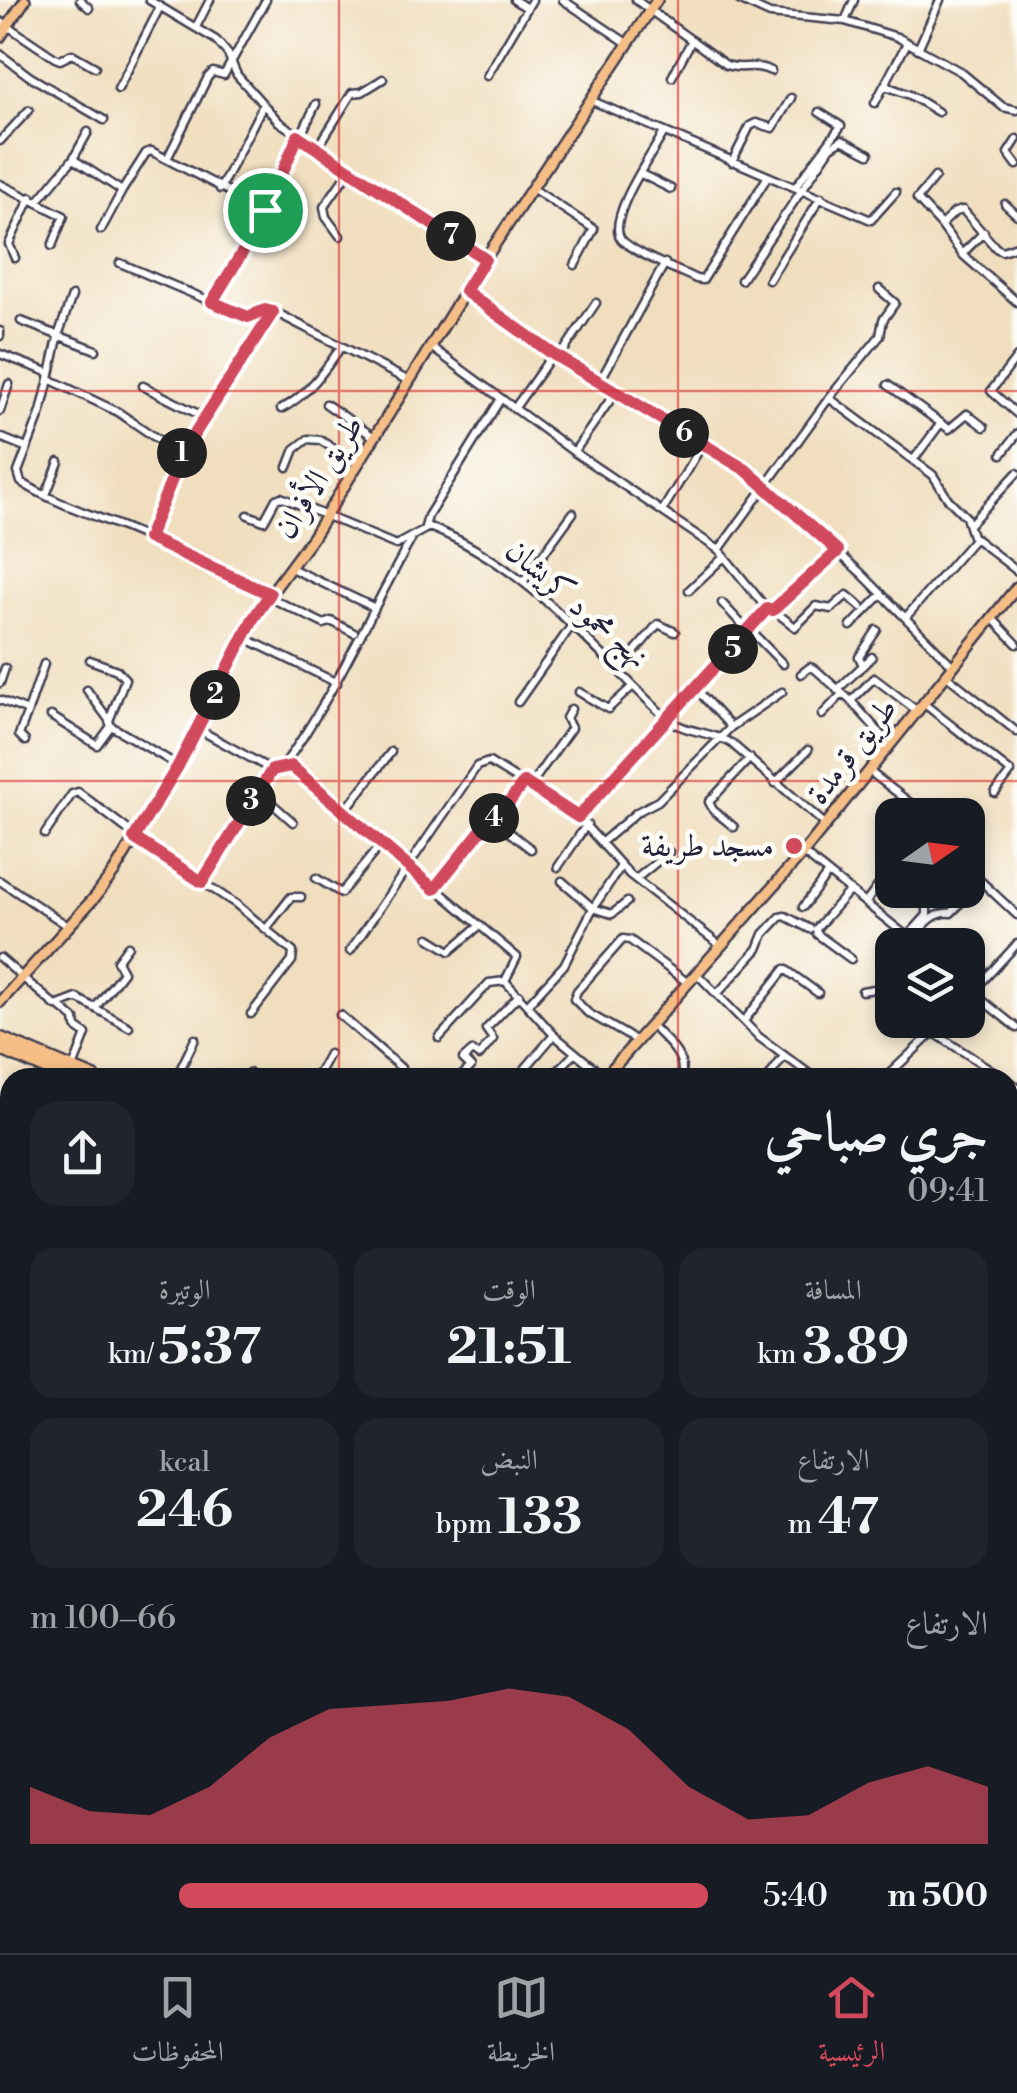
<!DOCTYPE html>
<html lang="ar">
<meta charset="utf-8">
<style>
:root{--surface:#171b24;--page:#20242c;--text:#f1f3f6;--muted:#9ea1a6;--line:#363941;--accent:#d1495b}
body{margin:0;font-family:"Libre Bodoni",Amiri,serif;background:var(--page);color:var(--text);direction:rtl;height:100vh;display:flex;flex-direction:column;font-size:38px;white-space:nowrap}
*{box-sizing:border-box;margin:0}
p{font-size:32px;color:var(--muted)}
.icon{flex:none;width:55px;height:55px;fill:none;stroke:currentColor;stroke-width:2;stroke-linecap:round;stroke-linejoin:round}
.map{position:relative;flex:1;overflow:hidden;direction:ltr}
.drawer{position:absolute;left:0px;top:1068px;width:1018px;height:888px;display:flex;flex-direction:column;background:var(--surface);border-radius:30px 30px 0 0;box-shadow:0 5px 15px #0003;direction:rtl}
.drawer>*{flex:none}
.needle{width:65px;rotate:76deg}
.buttons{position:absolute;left:875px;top:798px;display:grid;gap:20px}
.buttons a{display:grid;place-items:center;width:110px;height:110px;border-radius:20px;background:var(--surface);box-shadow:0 5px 15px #0003;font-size:50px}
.pin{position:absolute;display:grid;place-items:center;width:85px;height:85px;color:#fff;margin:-42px;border:5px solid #fff;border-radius:50%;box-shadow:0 2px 10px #0007}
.km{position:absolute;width:50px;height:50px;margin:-25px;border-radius:50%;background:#222;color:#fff;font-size:28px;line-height:50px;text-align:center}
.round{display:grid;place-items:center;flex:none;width:105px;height:105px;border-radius:30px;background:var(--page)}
.headline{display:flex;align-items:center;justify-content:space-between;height:170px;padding:0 30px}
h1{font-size:55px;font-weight:800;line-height:75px}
.metrics{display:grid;grid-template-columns:repeat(3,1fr);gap:15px;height:170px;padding:10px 30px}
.metrics div{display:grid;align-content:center;border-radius:25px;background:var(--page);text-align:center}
.metrics b{font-size:50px;font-weight:800}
.metrics small{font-size:28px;font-weight:400}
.metrics p{font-size:28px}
.chart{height:280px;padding:20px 30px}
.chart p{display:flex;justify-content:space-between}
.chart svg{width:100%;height:180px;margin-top:10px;fill:var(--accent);opacity:.7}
ul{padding:0 30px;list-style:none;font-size:32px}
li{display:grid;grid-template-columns:160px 120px 1fr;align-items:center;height:75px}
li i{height:25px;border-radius:12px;background:var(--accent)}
.tabs{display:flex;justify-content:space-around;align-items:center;height:140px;border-top:2px solid var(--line);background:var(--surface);font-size:28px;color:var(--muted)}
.tabs a{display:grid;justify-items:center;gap:5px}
.tabs .active{color:var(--accent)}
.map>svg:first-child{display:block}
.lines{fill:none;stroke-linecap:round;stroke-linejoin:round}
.minor-casing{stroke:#413e4f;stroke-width:11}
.major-casing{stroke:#413e4f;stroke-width:14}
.highway-casing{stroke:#413e4f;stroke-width:16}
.minor{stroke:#fff;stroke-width:6}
.major{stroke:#f6be87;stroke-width:9}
.highway{stroke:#f6be87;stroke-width:11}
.route-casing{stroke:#fff;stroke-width:20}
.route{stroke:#d1495b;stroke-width:12}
.grid{fill:none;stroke:#d62828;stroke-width:2.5;stroke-opacity:0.55}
.poi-dot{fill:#d1495b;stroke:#fdfcf7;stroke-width:4}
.labels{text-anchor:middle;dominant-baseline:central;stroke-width:9;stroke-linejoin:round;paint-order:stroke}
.street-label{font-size:32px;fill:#22223b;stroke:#fdfcf7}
.poi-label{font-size:32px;fill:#22223b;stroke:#fdfcf7;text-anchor:end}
</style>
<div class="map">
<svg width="1017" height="1953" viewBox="0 0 1017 1953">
<rect width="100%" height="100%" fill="#fdfcf7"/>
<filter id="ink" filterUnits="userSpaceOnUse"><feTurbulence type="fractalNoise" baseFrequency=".01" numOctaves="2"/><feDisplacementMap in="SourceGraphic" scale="20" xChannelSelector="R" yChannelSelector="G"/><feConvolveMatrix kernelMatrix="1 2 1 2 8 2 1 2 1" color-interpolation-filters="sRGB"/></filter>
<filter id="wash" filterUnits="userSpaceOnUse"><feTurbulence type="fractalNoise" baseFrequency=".0048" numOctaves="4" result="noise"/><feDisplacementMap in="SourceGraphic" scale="40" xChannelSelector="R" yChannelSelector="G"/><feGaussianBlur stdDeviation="2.25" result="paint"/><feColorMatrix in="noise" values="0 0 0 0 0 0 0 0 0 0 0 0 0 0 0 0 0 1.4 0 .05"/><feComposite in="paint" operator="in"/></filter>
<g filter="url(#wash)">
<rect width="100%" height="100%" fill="#f0debe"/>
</g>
<g filter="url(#ink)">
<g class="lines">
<!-- minor casing -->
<g class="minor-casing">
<path id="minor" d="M80,0l9,8
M149,0l67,40 12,14 9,21 42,47 206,137
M514,0l13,8
M563,0l64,43
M636,0l90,65c17,6 26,-3 45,6
M739,0l31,14 75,7 52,16 64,35 42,35 14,3
M0,21l55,37 5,2 12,-6 23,13
M845,21l9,-21
M196,27l14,-27
M918,49l22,-49
M0,54l29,22 75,44
M487,76l45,-76
M672,77l20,-37
M886,86l24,9 28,17
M118,89l42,-82
M590,100l281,120 25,-28
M875,103l32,-60
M663,134c-11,20 -57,85 -42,105 12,14 57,31 75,40l7,1 65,-104
M1017,139l-9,14 9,12
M0,141l29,-31
M317,149l35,-56 10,-1 21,-13
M73,159l49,32 24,-38 5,-2 114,59 -53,92 26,13 10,2 25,-6
M167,159l41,-82 5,-5 11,3 42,-75
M732,162l18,-36 6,-3 17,5 18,-30
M641,174l30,15
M935,177l-18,22 24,26 14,-13 8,-2 33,38 6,3 15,-5
M0,184l64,32 -12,30
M796,186l45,-60 -22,-14
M532,188l62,41 -19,36
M220,189l43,-84
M38,201l35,-42 15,-27
M1005,204l12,11
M265,210l51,-106
M262,220l23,9
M941,225l21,29 22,-22
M101,230l21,-39
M340,236l-14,-19 -2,-10 25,-36
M962,254l55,48
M15,258l-6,-14 22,-47
M120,263l92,39
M741,280l90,-133 11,-7 27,14
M769,280l52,-83
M465,291l88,63 194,116 114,103 92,93
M72,296l-13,37 -10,46 69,33 63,43
M21,321l75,29
M0,331v5
M431,347l143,105 145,98 48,59
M0,354l50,19
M1017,357l-26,34 26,23
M559,358l37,-55
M49,379l-8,33 -23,60 3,10c39,25 85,36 127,56
M599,383l66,-120
M888,385l61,44 18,-15 17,13
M143,386l61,31
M829,398l104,77 15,24 18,18 6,19 45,35
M326,404l48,33
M281,409c26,-13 44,-39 60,-62
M514,409l39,-55
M0,411l9,-27
M0,437l27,11
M574,452l41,-59
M1002,454l15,-20
M914,459l27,-36
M288,467l7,-18 13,-10 12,1 37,23
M46,495l13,-33
M662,511l41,-67
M248,515l16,6 12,-22 5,-2 115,48 33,-18c97,37 164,122 237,191 19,15 44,13 65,25l95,82
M969,525l48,-52
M425,527l3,-11 72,-116
M719,550l110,-152 51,-62 3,-16 12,-17 -16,-14
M291,568l82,39
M523,582l50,-69
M689,590l35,-33
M722,603l26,28
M773,610l22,17 21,-21 15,3 16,-14 14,12
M906,617l69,-79
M992,618l25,26
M851,626l31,-32
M750,630l33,34
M354,633l-23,-12 -7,3 -176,-86 36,-89 89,-138 136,70
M245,638l92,45
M90,660l27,10 8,9 -16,42 2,5
M863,665l-4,-8 18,-27
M619,670l39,-46 17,8
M801,674l9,-7 5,2 36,32 38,42
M946,675l71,57
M0,683l5,-15
M87,690l22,30
M837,690l35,-33
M579,692l29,17 25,-23
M0,700l28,11 16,-47
M851,701l23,-23 42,32
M518,702l54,-77
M923,703l88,69 -16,21
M822,715l20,-21
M51,716l46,29 14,-19 68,40
M731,727l51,-35
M198,729l74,41 19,-4 226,191 -12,24 49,54 51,42
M25,741l-6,-6 9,-24
M283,766c52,-71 85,-150 128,-226
M869,771l57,44
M775,783l33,-33
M530,786l41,-58 -5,-10 5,-9
M259,792l34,30
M344,812l47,-60
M578,817l189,-208 6,1 65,-59
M492,819l39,30
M734,827l-21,-17 -4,-8 41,-44
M45,834l27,-40 6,-2 58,44
M134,838l102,66 57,48 -1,9 -41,53
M602,842l35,-30 21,-11 73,-74 -34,-37
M803,853l115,92
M968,854l6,-7
M558,867l29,-43
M968,869l49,46
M316,878l25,15 42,-51
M636,879l33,-27
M0,881l68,45
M562,881l31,27 19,6 15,-12
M202,882l70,-112
M435,889l89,-107
M850,890l-34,39 1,5 34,25
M867,901l17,-23
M803,907l25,-34
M266,929l25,-32h10
M908,936l19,-21v-13l10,-12
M429,938l21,13 28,-24
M912,939c11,-12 21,-28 39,-26l8,-8
M960,945l3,-3
M350,951l127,-185 12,-4 89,55 52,58 91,71
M0,958l56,48 21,-8 52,29
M697,974l62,63 56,41
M862,991l18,-3 12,-14
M972,992l45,36
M718,993l40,-44 6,-15 16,-17 5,-1 25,13
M968,997l49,-53
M528,1004l36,-39 29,-57 28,-42
M59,1006l16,13 1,8 10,7 -13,34
M95,1008l28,-36 -6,-11 11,-15
M340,1015l61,53 -2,10
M914,1020l90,58
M744,1021l41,-52 33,24
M651,1025c14,15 36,30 30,53
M439,1038l50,-55 16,-2
M637,1041l-49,-28 -14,-14 3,-8 46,-52 7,1 58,43
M176,1078l19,-39
M245,1078l4,-5 10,5
M316,1078l13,-24
M459,1078l12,-11 -8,-8 9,-8 7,5 14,-17 -7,-10 33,-34
M517,1078l37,-43
M551,1078l23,-24
M768,1078l16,-22
M885,1078l61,-58
M1008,1080l9,7
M1017,1134l-3,5 3,6
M0,1145l3,-3 7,2
M1008,1164l9,-10
M0,1208v9
M1008,1212l9,-11
M1008,1215l9,8
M0,1235l10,6
M1015,1271l2,-2
M0,1278l10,-22
M0,1313l10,5
M0,1381l10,-13
M0,1385l10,6
M1008,1402l9,12
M0,1419l10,8
M1008,1446l9,-10
M0,1472l10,9
M1008,1514l9,-9
M0,1547l10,-11
M0,1587l10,-14
M0,1598v8
M1017,1603l-4,5 4,7
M7,1615l3,2
M0,1640l10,6
M0,1720l10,7
M1008,1752l9,11
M0,1816l10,-11
M0,1825l10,10
M1008,1842l9,-10
M1008,1881l9,-8
M0,1900l10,10
M1008,1905l9,15
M43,1945l7,8
M113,1945l6,8
M273,1945l9,8
M369,1945l10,8
M445,1945l7,8
M562,1945l8,8
M687,1945l8,8
M800,1945l7,8
M946,1945l6,8
M11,1953l9,-8
M54,1953l8,-8
M179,1953l6,-8
M606,1953l9,-8
M707,1953l9,-8
M840,1953l10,-8
M920,1953l12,-8"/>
</g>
<!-- major casing -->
<g class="major-casing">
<path id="major" d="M0,37l25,-37
M0,1002l95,-105 19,-25 65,-106 81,-158 52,-70 173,-279 172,-259
M604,1078l199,-225 214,-266
M0,1763l10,-11
M388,1953l6,-8"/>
</g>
<!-- highway casing -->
<g class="highway-casing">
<path id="highway" d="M0,1038l95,40
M0,1049l67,29
M1008,1641l9,10"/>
</g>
<!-- minor -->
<use href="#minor" class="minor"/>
<!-- major -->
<use href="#major" class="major"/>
<!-- highway -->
<use href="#highway" class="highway"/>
</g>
</g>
<g class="lines" filter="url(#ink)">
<!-- route casing -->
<g class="route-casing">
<path id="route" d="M298,136l187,123 -20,32 88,63 193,116 92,81 -65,59 -6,-1 -189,208 -54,-35 -22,30 -19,16 -49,61 -143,-123 -19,4 -70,112 -68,-44 44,-72 75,-147 17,-25 -122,-56 36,-88 89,-138 -8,-2 -17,7 -36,-15 50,-82z"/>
</g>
<!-- route -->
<use href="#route" class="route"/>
</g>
<!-- grid -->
<path class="grid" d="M339,0v1078M678,0v1078M0,391h1017M0,781h1017M0,1172h10M1008,1172h9M0,1562h10M1008,1562h9M339,1945v8M678,1945v8"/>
<!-- markers -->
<circle class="poi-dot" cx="794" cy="846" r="10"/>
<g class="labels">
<!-- street labels -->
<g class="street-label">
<text transform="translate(319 477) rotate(-58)">طريق الأفران</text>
<text transform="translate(577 604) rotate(41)">نهج محمود كريشان</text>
<text transform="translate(852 751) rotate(-52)">طريق قرمدة</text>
</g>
<!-- poi labels -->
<g class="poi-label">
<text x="774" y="846">مسجد طريفة</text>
</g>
</g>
</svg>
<div class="buttons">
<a><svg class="needle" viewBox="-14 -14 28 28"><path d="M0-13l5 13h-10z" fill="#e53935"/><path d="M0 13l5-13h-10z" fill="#9ea1a6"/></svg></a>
<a><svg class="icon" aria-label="layers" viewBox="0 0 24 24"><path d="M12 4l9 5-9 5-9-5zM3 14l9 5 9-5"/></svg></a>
</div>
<div class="pin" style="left:265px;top:210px;background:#1e9e55"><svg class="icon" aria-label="arrive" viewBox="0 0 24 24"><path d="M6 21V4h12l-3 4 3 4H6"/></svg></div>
<b class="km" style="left:182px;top:453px">1</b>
<b class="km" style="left:215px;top:695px">2</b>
<b class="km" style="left:251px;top:801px">3</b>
<b class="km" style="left:494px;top:818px">4</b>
<b class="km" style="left:733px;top:649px">5</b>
<b class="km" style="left:684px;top:433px">6</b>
<b class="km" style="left:451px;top:236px">7</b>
<section class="drawer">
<div class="headline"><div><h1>جري صباحي</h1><p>09:41</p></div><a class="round"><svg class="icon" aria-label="share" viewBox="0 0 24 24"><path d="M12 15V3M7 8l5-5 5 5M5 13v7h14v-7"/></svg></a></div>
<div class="metrics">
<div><p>المسافة</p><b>3.89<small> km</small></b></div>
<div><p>الوقت</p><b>21:51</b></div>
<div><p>الوتيرة</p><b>5:37<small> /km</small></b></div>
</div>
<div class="metrics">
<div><p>الارتفاع</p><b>47<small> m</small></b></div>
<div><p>النبض</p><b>133<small> bpm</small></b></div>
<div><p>kcal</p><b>246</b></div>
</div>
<div class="chart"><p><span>الارتفاع</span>66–100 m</p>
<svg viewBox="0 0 160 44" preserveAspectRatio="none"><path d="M0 44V30L10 36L20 37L30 30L40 18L50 11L60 10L70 9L80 6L90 8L100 16L110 30L120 38L130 37L140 29L150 25L160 30V44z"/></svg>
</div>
<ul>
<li><b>500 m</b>5:40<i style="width:78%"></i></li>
</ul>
</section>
</div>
<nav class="tabs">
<a class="active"><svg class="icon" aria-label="home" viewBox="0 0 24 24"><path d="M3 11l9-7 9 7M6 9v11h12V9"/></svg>الرئيسية</a>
<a><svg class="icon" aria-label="map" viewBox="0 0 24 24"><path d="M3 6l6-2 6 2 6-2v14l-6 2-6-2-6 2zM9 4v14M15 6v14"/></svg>الخريطة</a>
<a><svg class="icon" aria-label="saved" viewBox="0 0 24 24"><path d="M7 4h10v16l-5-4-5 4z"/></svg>المحفوظات</a>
</nav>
